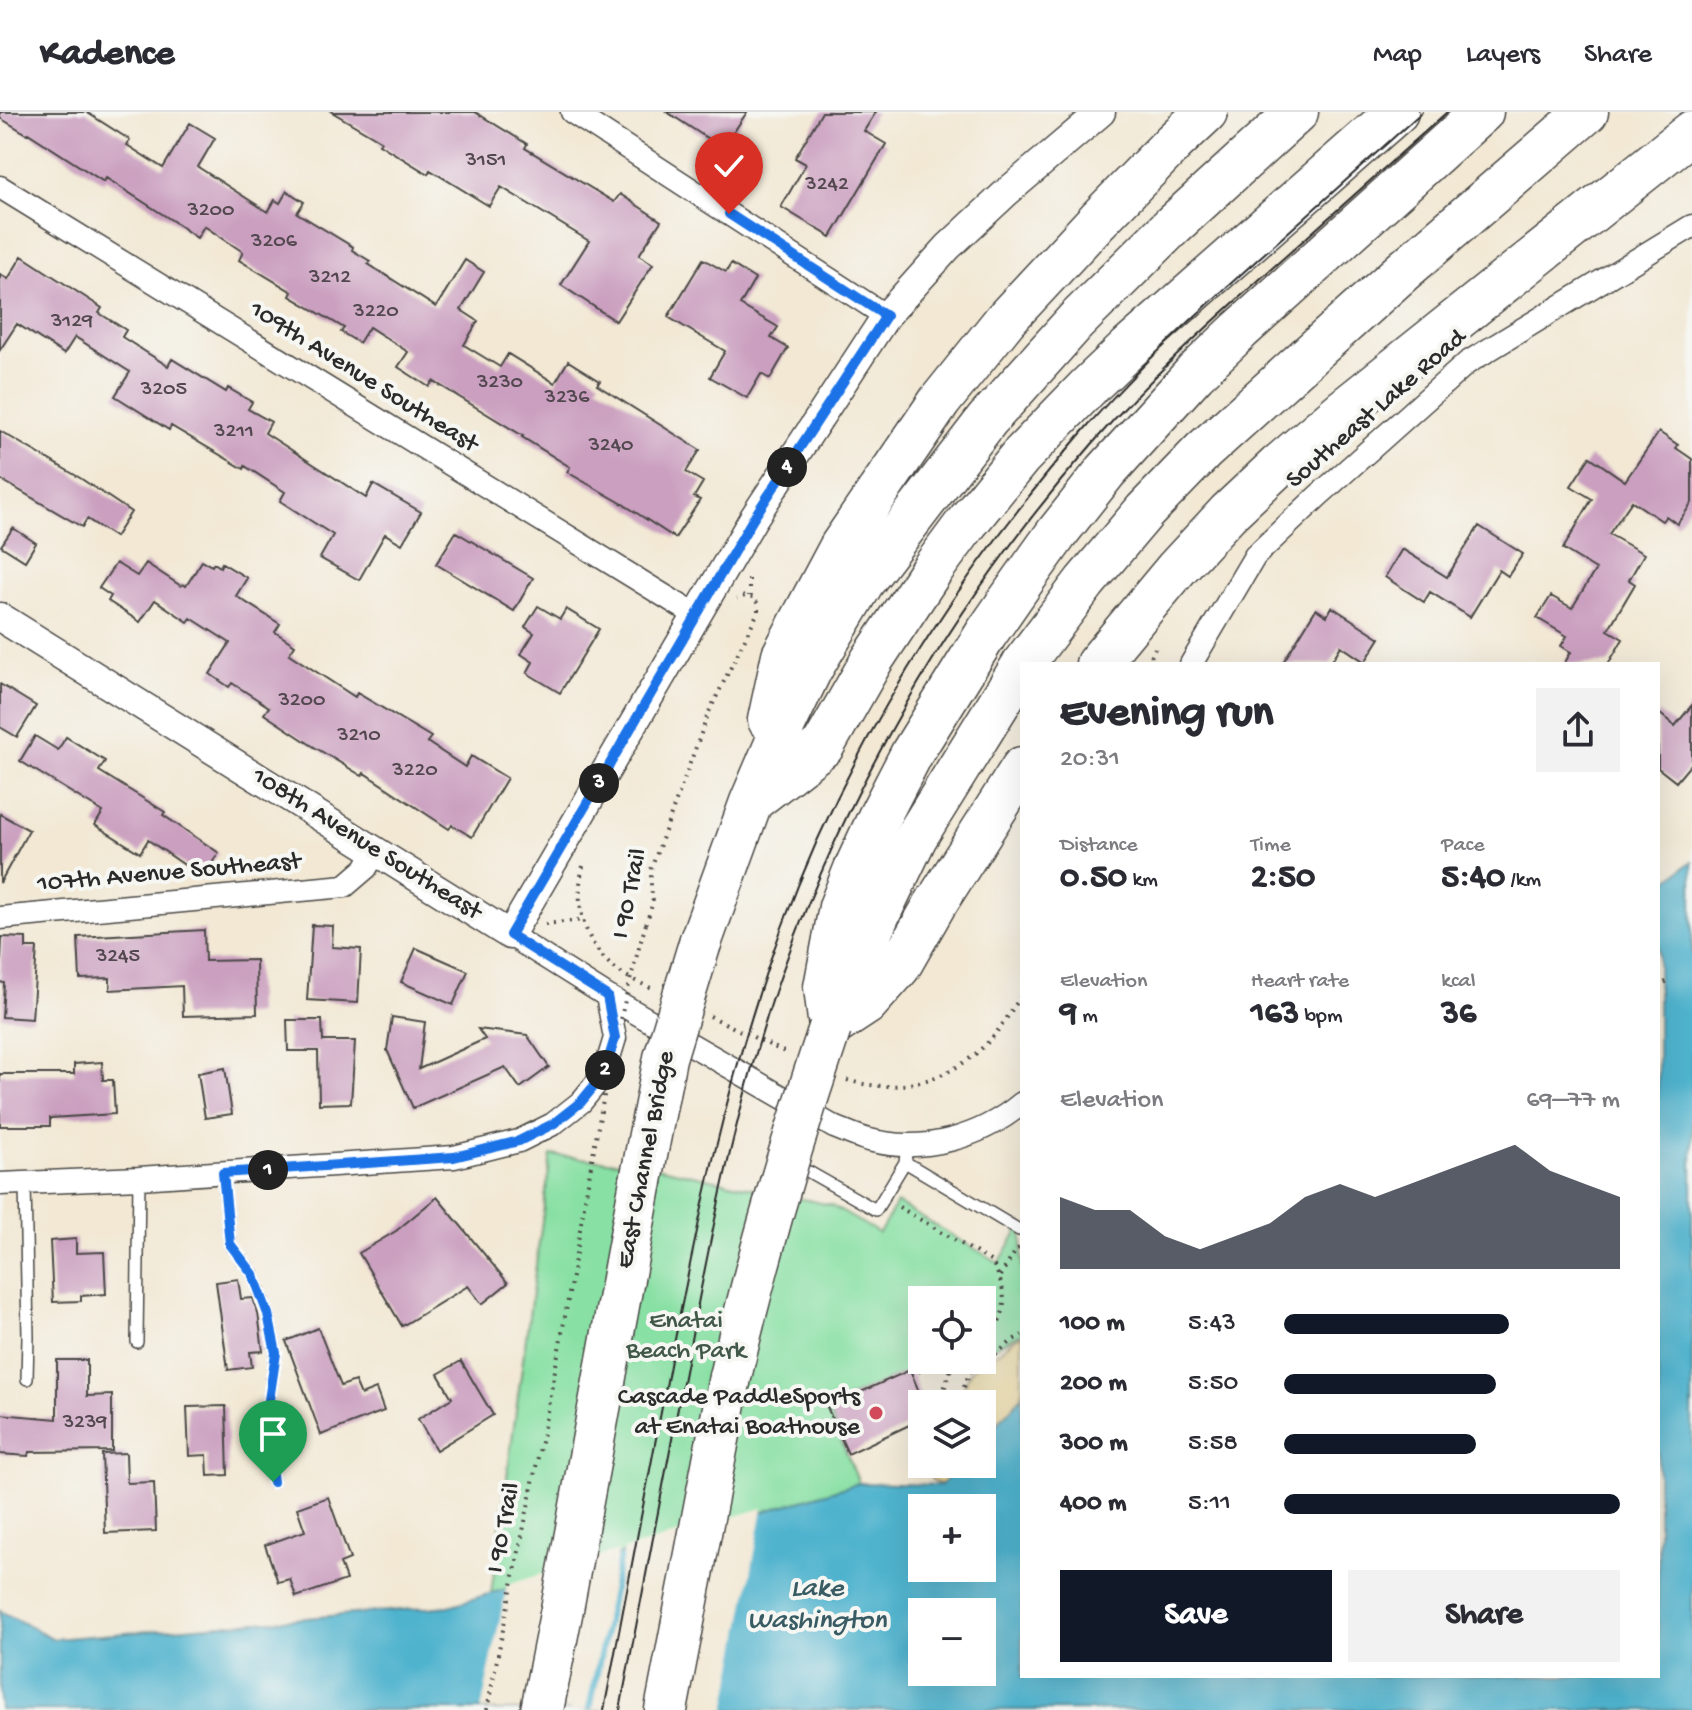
<!DOCTYPE html>
<meta charset="utf-8">
<style>
:root{--surface:#fff;--page:#f2f2f3;--text:#2b2b33;--muted:#7c7c81;--line:#e1e1e2;--accent:#111827}
body{margin:0;font-family:"Gochi Hand",sans-serif;background:var(--page);color:var(--text);height:100vh;display:flex;flex-direction:column;font-size:30px;white-space:nowrap}
*{box-sizing:border-box;margin:0}
p{font-size:26px;color:var(--muted)}
.icon{flex:none;width:44px;height:44px;fill:none;stroke:currentColor;stroke-width:2;stroke-linecap:round;stroke-linejoin:round}
.map{position:relative;flex:1;overflow:hidden}
.details{position:absolute;left:1020px;top:550px;width:640px;height:1016px;display:flex;flex-direction:column;background:var(--surface);border-radius:0px;box-shadow:0 8px 32px #0002}
.details>*{flex:none}
.buttons{position:absolute;left:908px;top:1174px;display:grid;gap:16px}
.buttons a{display:grid;place-items:center;width:88px;height:88px;border-radius:0px;background:var(--surface);box-shadow:0 8px 32px #0002;font-size:40px}
.pin{position:absolute;display:grid;place-items:center;width:68px;height:68px;color:#fff;margin:-82px -34px;border-radius:50% 50% 50% 0;rotate:-45deg;box-shadow:0 0 8px #0007}
.pin .icon{rotate:45deg}
.km{position:absolute;width:40px;height:40px;margin:-20px;border-radius:50%;background:#222;color:#fff;font-size:22px;line-height:40px;text-align:center}
.round{display:grid;place-items:center;flex:none;width:84px;height:84px;border-radius:0px;background:var(--page)}
.overview{display:flex;align-items:center;justify-content:space-between;height:136px;padding:0 40px}
h1{font-size:44px;font-weight:800;line-height:60px}
.stats{display:grid;grid-template-columns:repeat(3,1fr);gap:12px;height:136px;padding:8px 40px}
.stats div{display:grid;align-content:center}
.stats b{font-size:34px;font-weight:800}
.stats small{font-size:22px;font-weight:400}
.stats p{font-size:22px}
.chart{height:224px;padding:16px 40px}
.chart p{display:flex;justify-content:space-between}
.chart svg{width:100%;height:144px;margin-top:8px;fill:var(--accent);opacity:.7}
.action{display:flex;gap:16px;margin-top:auto;padding:16px 40px}
.action a{flex:1;height:92px;border-radius:0px;background:var(--accent);color:#fff;font-size:32px;font-weight:800;line-height:92px;text-align:center}
.action a+a{background:var(--page);color:var(--text)}
ul{padding:0 40px;list-style:none;font-size:26px}
li{display:grid;grid-template-columns:128px 96px 1fr;align-items:center;height:60px}
li i{height:20px;border-radius:10px;background:var(--accent)}
header{display:flex;align-items:center;gap:48px;box-sizing:border-box;height:112px;padding:0 40px;background:var(--surface);border-bottom:2px solid var(--line)}
header strong{font-size:38px}
nav{display:flex;gap:44px;margin-inline-start:auto;font-size:28px}
.map>svg:first-child{display:block}
.green{fill:#89e0a4;stroke:#5a8668;stroke-width:2}
.sand{fill:#eeda9e;stroke:#8c8264;stroke-width:2}
.water{fill:#4fb3ce;stroke:#3d6f7c;stroke-width:2;fill-rule:evenodd}
.pier{fill:#f2e8d4}
.building{fill:#ca9fbf}
.lines{fill:none;stroke-linecap:round;stroke-linejoin:round}
.service-casing{stroke:#494744;stroke-width:14}
.minor-casing{stroke:#494744;stroke-width:25}
.tertiary-casing{stroke:#494744;stroke-width:31}
.motorway-casing{stroke:#494744;stroke-width:45}
.path{stroke:#494744;stroke-width:4;stroke-dasharray:2 6;stroke-linecap:butt}
.service{stroke:#fff;stroke-width:11}
.minor{stroke:#fff;stroke-width:22}
.tertiary{stroke:#fff;stroke-width:28}
.motorway{stroke:#fff;stroke-width:42}
.tram{stroke:#2b2b2b;stroke-width:2}
.motorway-bridge-casing{stroke:#494744;stroke-width:45;stroke-linecap:butt}
.path-bridge{stroke:#494744;stroke-width:4;stroke-dasharray:2 6;stroke-linecap:butt}
.motorway-bridge{stroke:#fff;stroke-width:42}
.route-casing{stroke:#fff;stroke-width:16}
.route{stroke:#1a73e8;stroke-width:10}
.poi-dot{fill:#d1495b;stroke:#f6f6f2;stroke-width:3}
.labels{text-anchor:middle;dominant-baseline:central;stroke-width:8;stroke-linejoin:round;paint-order:stroke}
.number-label{font-size:22px;fill:#534850}
.street-label{font-size:26px;fill:#2b2b2b;stroke:#f6f6f2}
.park-label{font-size:26px;fill:#425849;stroke:#f6f6f2}
.poi-label{font-size:26px;fill:#2b2b2b;stroke:#f6f6f2;text-anchor:end}
.water-label{font-size:28px;font-style:italic;fill:#385b64;stroke:#f6f6f2}
</style>
<header>
<strong>Kadence</strong>
<nav><a>Map</a><a>Layers</a><a>Share</a></nav>
</header>
<div class="map">
<svg width="1692" height="1598" viewBox="0 0 1692 1598">
<rect width="100%" height="100%" fill="#f6f6f2"/>
<filter id="ink" filterUnits="userSpaceOnUse"><feTurbulence type="fractalNoise" baseFrequency=".0125" numOctaves="2"/><feDisplacementMap in="SourceGraphic" scale="16" xChannelSelector="R" yChannelSelector="G"/><feConvolveMatrix kernelMatrix="1 2 1 2 8 2 1 2 1" color-interpolation-filters="sRGB"/></filter>
<filter id="wash" filterUnits="userSpaceOnUse"><feTurbulence type="fractalNoise" baseFrequency=".006" numOctaves="4" result="noise"/><feDisplacementMap in="SourceGraphic" scale="32" xChannelSelector="R" yChannelSelector="G"/><feGaussianBlur stdDeviation="1.8" result="paint"/><feColorMatrix in="noise" values="0 0 0 0 0 0 0 0 0 0 0 0 0 0 0 0 0 1.4 0 .05"/><feComposite in="paint" operator="in"/></filter>
<g filter="url(#wash)">
<rect width="100%" height="100%" fill="#f2e8d4"/>
<!-- green -->
<path class="green" d="M551,1043l96,10 183,40 49,28 18,-30 102,60 23,-39v109l-40,20v-53h-60v60h35l-48,11 -82,36 32,76 -368,111z"/>
<!-- sand -->
<path class="sand" d="M1022,1223v61l-40,44v-36h-25l13,-32 8,-8 11,-4 24,-20z
M932,1352h28l-19,21 -10,-6 3,-11z"/>
<!-- water -->
<path class="water" d="M1692,749v849h-1692v-99l54,28 395,-33 410,-123 82,2 19,-21h22v-24l40,-44v280h636v-788zM922,1396h60v60h-60zM922,1500h60v60h-60z"/>
<!-- pier -->
<path class="pier" d="M763,1396l-37,202h-133l31,-160z
M618,1439l-32,159h-105l26,-125z"/>
<g id="blocks">
<!-- building -->
<path class="building" d="M0,0h86l44,28 -3,5 36,23 27,-45 25,15 -17,29 70,45 7,-12 5,3 7,-12 17,11 -7,11 56,34 -1,3 18,11 -2,3 68,43 29,-47 19,12 -23,38 17,11 -14,24 36,22 8,-13 47,29 13,-22 32,20 -3,4 103,65 -14,22 17,10 -9,15 6,3 -25,38 -52,-34 -56,-32 3,-5 -48,-30 1,-1 -90,-55 -4,6 -31,-20 10,-15 -39,-25 -10,16 -18,-11 3,-4 -54,-32 2,-4 -53,-32 4,-8 -39,-26 -7,12 -24,-17 -67,-43 -2,4 -76,-49 -1,1 -27,-16z
M332,0h143l52,32 -2,4 89,54 6,-8 41,27 -22,34 14,9 -37,57 -55,-36 28,-44 -88,-54 -12,19 -59,-36 -2,4 -49,-30 2,-3z
M667,0h80l-21,32 -10,-6 -3,4z
M822,0h54l-12,19 22,13 -55,93 -50,-30 25,-43 -11,-6z
M22,144l80,52 -3,5 27,17 -4,7 46,29 4,-7 54,33 2,-4 24,14 -4,7 23,13 -6,11 101,65 7,-14 48,28 -19,32 -17,-10 -26,46 -39,-22 13,-23 -53,-34 5,-9 -40,-26 -1,3 -73,-43 -2,4 -54,-34 15,-24 -55,-35 -11,17 -47,-30 -17,26v-76l8,5z
M703,147l23,13 5,-8 24,15 -15,26 38,22 -7,11 17,10 -18,31 -9,-5 -14,24 -37,-21 15,-26 -57,-34z
M0,319l80,47 51,34 -16,25 -28,-18 -5,8 -82,-48z
M1659,320l19,13 -2,3 16,11v44l-15,21 -11,-8 -4,5 -30,-20 -23,33 35,20 -15,26 6,4 -27,46 15,9 -15,25h-44l7,-12 -10,-6 6,-10 -30,-18 14,-22 21,12 24,-39 -33,-20 29,-50 -21,-13 19,-29 35,24z
M1479,414l44,28 -15,22 -9,-6 -29,47 -40,-25 -6,10 -39,-25 17,-28 45,28z
M13,416l23,15 -11,18 -24,-15z
M456,420l77,46 -19,33 -78,-47z
M202,449l10,5 2,-3 6,4 2,-4 25,15 -11,18 44,28 -5,8 20,13 -6,9 66,43 2,-4 74,44 -4,5 38,25 6,-11 36,22 -35,59 -20,-12 -3,4 -85,-56 -2,3 -51,-31 -47,-31 5,-7 -37,-24 -3,4 -19,-13 20,-31 -39,-25 -3,4 -33,-22 -15,22 -32,-21 3,-5 -12,-8 17,-25 21,13 9,-13 35,23 2,-2 3,2z
M538,494l22,13 6,-10 33,20 -39,64 -33,-20 6,-11 -12,-8 13,-21 -9,-6z
M1332,495l48,31 -15,24 -24,-16 -11,18h-48l34,-55 11,7z
M0,572l36,22 -19,31 -17,-10z
M1692,593v58l-16,19 -18,-14v-56l17,14z
M35,624l23,14 8,-13 39,24 -6,10 66,41 -2,3 56,38 -17,24 -54,-37 -8,13 -45,-28 8,-13 -83,-51z
M0,702l29,16 -29,53z
M312,813l21,1 -1,21 29,2 -3,54 -51,-3z
M204,818l1,31 51,-1 1,54 -74,2 -1,-30 -72,4v-12l-30,1 -2,-42z
M2,825l24,1v10h11l-5,71 -30,-2 2,-34 -4,-1z
M416,836l52,23 -15,34 -52,-23z
M392,905l33,5 -6,47 66,-30 -7,-10 49,6 22,32 -29,21 -15,-21 -92,41 -26,-58z
M287,908h35l1,21h32l-4,62 -32,1 -1,-53h-30z
M102,950l1,18h10l2,34 -65,4v8h-50v-52h74v-10z
M225,956l7,46 -27,4 -7,-45z
M437,1085l71,86 -26,21 -14,-18 -66,40 -43,-73 37,-22z
M76,1127v14l28,-1 2,42 -25,2v5l-28,1 -3,-61z
M238,1167l3,20 12,-1 5,15 5,38 -13,1 2,15 -24,3 -12,-88z
M318,1216l23,58 14,-5 6,14 15,-6 8,22 -63,24 -35,-94z
M57,1248h30v36l25,-1v56l-83,1 -1,4 -28,-2v-40l57,5z
M461,1249l32,54 -57,35 -18,-31 34,-21 -14,-24z
M910,1258l12,29v20l-74,35 -21,-47z
M226,1294l2,69 -20,1 -1,-21 -18,1 -2,-49z
M126,1341l1,30 27,-1 2,49 -51,2 -3,-79z
M328,1385l22,62 -10,4 6,17 -50,17 -6,-18 -12,3 -13,-37 40,-14 -8,-23z"/>
</g>
</g>
<g filter="url(#ink)">
<use href="#blocks" fill-opacity="0" stroke="#494744" stroke-width="2"/>
<g class="lines">
<!-- service casing -->
<g class="service-casing">
<path id="service" d="M907,1034l-2,16 114,68
M809,1060l67,38 29,-48
M223,1061l7,71 23,30 15,40 8,39 -11,74 8,55
M25,1071l3,154 -1,42
M137,1230l2,-164"/>
</g>
<!-- minor casing -->
<g class="minor-casing">
<path id="minor" d="M572,0l314,204
M0,75l697,429
M1191,552l64,-108 63,-60 149,-133 225,-137
M0,806l345,-32 21,-18 9,-16
M510,823l97,61 227,131c11,4 23,10 35,13 54,14 111,-2 153,-37
M0,1072l139,-6 315,-21 65,-16 34,-17 28,-22 23,-28 11,-36 -8,-42"/>
</g>
<!-- tertiary casing -->
<g class="tertiary-casing">
<path id="tertiary" d="M0,505l510,318 243,-416 133,-203 62,-69 59,-55 94,-80"/>
</g>
<!-- motorway casing -->
<g class="motorway-casing">
<path id="motorway" d="M1023,552l62,-82 60,-71 58,-60 200,-180 184,-159
M1097,552l80,-96 51,-55 51,-48 63,-54 350,-279
M769,608l14,-65 58,-109 99,-145 65,-81 93,-100 76,-78 32,-30
M752,689l71,-55 49,-86 59,-89 34,-46 55,-68 69,-71 40,-38 268,-236
M700,831l51,-141 29,-68 30,-63 53,-89 124,-162 89,-99 97,-96 124,-113
M839,893l38,-87 39,-81 106,-171
M831,915l35,-23 33,-37 35,-61 88,-138
M830,916l-5,-41 15,-80 15,-38 24,-52 33,-64 74,-119 36,-52 35,-49 49,-62 89,-98 45,-43 242,-218
M542,1598l21,-106 78,-423
M666,1598l64,-333"/>
</g>
<!-- path -->
<path class="path" d="M749,467v17
M1148,552l7,-16
M583,754c-9,36 0,75 29,100 11,10 26,16 39,22
M545,812l38,-4
M646,812l7,-22 -2,-14v-19l58,-157 49,-100v-8l-5,-7 -8,-1 -8,3
M1658,875l11,-7
M710,904l78,38
M847,968c48,15 103,1 138,-35 15,-14 25,-33 37,-50
M899,1095l93,55c15,28 20,57 -10,77
M1000,1164l17,-27 3,-1
M1022,1167v3
M911,1263l34,-15
M942,1283l12,-35
M958,1290l12,-30 8,-8 11,-4 24,-20 9,-5"/>
<!-- service -->
<use href="#service" class="service"/>
<!-- minor -->
<use href="#minor" class="minor"/>
<!-- tertiary -->
<use href="#tertiary" class="tertiary"/>
<!-- motorway -->
<use href="#motorway" class="motorway"/>
<!-- tram -->
<path class="tram" d="M604,1598c21,-110 42,-220 63,-329 29,-153 60,-305 114,-451 67,-184 175,-352 302,-499 61,-71 131,-133 201,-195 46,-41 92,-83 138,-124
M620,1598c22,-116 45,-232 67,-349 23,-122 47,-244 86,-363 69,-204 178,-393 320,-555 59,-68 126,-128 194,-188 53,-48 107,-95 160,-143"/>
<!-- motorway-bridge casing -->
<g class="motorway-bridge-casing">
<path id="motorway-bridge" d="M641,1069l24,-123 35,-115
M730,1265c27,-118 61,-234 100,-349"/>
</g>
<!-- path-bridge -->
<path class="path-bridge" d="M487,1598c26,-133 55,-266 79,-399 23,-131 41,-259 80,-387"/>
<!-- motorway-bridge -->
<use href="#motorway-bridge" class="motorway-bridge"/>
</g>
</g>
<g class="lines" filter="url(#ink)">
<!-- route casing -->
<g class="route-casing">
<path id="route" d="M273,1370l-8,-55 11,-74 -8,-39 -15,-40 -23,-30 -7,-71 231,-16 65,-16 34,-17 28,-22 23,-28 11,-36 -8,-42 -97,-61 243,-416 133,-203 -157,-102"/>
</g>
<!-- route -->
<use href="#route" class="route"/>
</g>
<!-- markers -->
<circle class="poi-dot" cx="876" cy="1301" r="8"/>
<g class="labels">
<!-- number labels -->
<g class="number-label">
<text x="486" y="49">3151</text>
<text x="827" y="73">3242</text>
<text x="211" y="99">3200</text>
<text x="274" y="130">3206</text>
<text x="330" y="166">3212</text>
<text x="376" y="200">3220</text>
<text x="72" y="210">3129</text>
<text x="500" y="271">3230</text>
<text x="164" y="278">3205</text>
<text x="567" y="286">3236</text>
<text x="234" y="320">3211</text>
<text x="611" y="334">3240</text>
<text x="302" y="589">3200</text>
<text x="359" y="624">3210</text>
<text x="415" y="659">3220</text>
<text x="118" y="845">3245</text>
<text x="85" y="1311">3239</text>
</g>
<!-- street labels -->
<g class="street-label">
<text transform="translate(363 266) rotate(32)">109th Avenue Southeast</text>
<text transform="translate(1377 298) rotate(-41)">Southeast Lake Road</text>
<text transform="translate(366 733) rotate(32)">108th Avenue Southeast</text>
<text transform="translate(169 762) rotate(-5)">107th Avenue Southeast</text>
<text transform="translate(631 782) rotate(-78)">I 90 Trail</text>
<text transform="translate(647 1048) rotate(-79)">East Channel Bridge</text>
<text transform="translate(505 1416) rotate(-79)">I 90 Trail</text>
</g>
<!-- park labels -->
<g class="park-label">
<text x="686" y="1210">Enatai<tspan x="686" dy="30">Beach Park</tspan></text>
</g>
<!-- poi labels -->
<g class="poi-label">
<text x="860" y="1286">Cascade PaddleSports<tspan x="860" dy="30">at Enatai Boathouse</tspan></text>
</g>
<!-- water labels -->
<g class="water-label">
<text x="817" y="1477">Lake<tspan x="817" dy="32">Washington</tspan></text>
</g>
</g>
</svg>
<div class="buttons">
<a><svg class="icon" aria-label="locate" viewBox="0 0 24 24"><circle cx="12" cy="12" r="6"/><path d="M12 2v4M12 18v4M2 12h4M18 12h4"/></svg></a>
<a><svg class="icon" aria-label="layers" viewBox="0 0 24 24"><path d="M12 4l9 5-9 5-9-5zM3 14l9 5 9-5"/></svg></a>
<a>+</a>
<a>−</a>
</div>
<div class="pin" style="left:273px;top:1370px;background:#1e9e55"><svg class="icon" aria-label="arrive" viewBox="0 0 24 24"><path d="M6 21V4h12l-3 4 3 4H6"/></svg></div>
<div class="pin" style="left:729px;top:102px;background:#d93025"><svg class="icon" aria-label="check" viewBox="0 0 24 24"><path d="M5 12l5 5 9-10"/></svg></div>
<b class="km" style="left:268px;top:1058px">1</b>
<b class="km" style="left:605px;top:958px">2</b>
<b class="km" style="left:599px;top:671px">3</b>
<b class="km" style="left:787px;top:355px">4</b>
<section class="details">
<div class="overview"><div><h1>Evening run</h1><p>20:31</p></div><a class="round"><svg class="icon" aria-label="share" viewBox="0 0 24 24"><path d="M12 15V3M7 8l5-5 5 5M5 13v7h14v-7"/></svg></a></div>
<div class="stats">
<div><p>Distance</p><b>0.50<small> km</small></b></div>
<div><p>Time</p><b>2:50</b></div>
<div><p>Pace</p><b>5:40<small> /km</small></b></div>
</div>
<div class="stats">
<div><p>Elevation</p><b>9<small> m</small></b></div>
<div><p>Heart rate</p><b>163<small> bpm</small></b></div>
<div><p>kcal</p><b>36</b></div>
</div>
<div class="chart"><p><span>Elevation</span>69–77 m</p>
<svg viewBox="0 0 160 44" preserveAspectRatio="none"><path d="M0 44V22L10 26L20 26L30 34L40 38L50 34L60 30L70 22L80 18L90 22L100 18L110 14L120 10L130 6L140 14L150 18L160 22V44z"/></svg>
</div>
<ul>
<li><b>100 m</b>5:43<i style="width:67%"></i></li>
<li><b>200 m</b>5:50<i style="width:63%"></i></li>
<li><b>300 m</b>5:58<i style="width:57%"></i></li>
<li><b>400 m</b>5:11<i style="width:100%"></i></li>
</ul>
<div class="action"><a>Save</a><a>Share</a></div>
</section>
</div>
